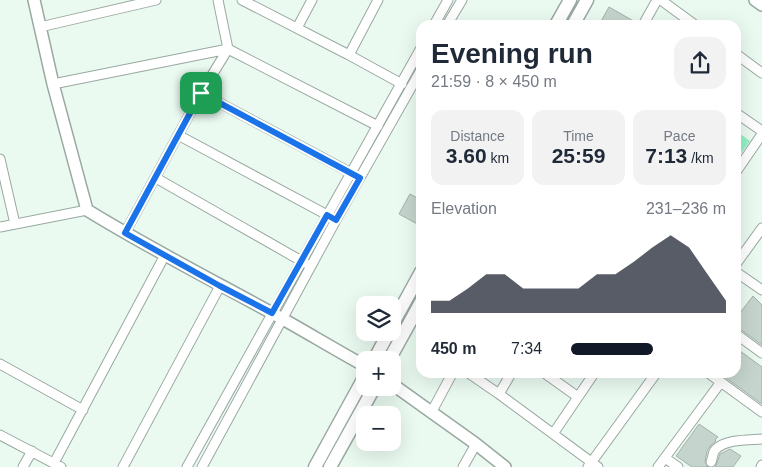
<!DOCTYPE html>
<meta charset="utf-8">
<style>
:root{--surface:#fff;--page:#f2f2f3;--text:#1f2937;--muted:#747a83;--accent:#111827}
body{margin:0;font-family:Arial,sans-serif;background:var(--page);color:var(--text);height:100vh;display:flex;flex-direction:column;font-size:19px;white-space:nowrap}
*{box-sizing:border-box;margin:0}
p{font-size:16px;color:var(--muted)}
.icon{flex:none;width:28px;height:28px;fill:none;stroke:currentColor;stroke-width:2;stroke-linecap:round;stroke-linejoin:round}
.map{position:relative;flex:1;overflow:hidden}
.drawer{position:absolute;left:416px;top:20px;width:325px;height:358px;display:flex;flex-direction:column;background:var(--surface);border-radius:15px;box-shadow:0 5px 20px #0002}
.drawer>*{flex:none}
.fabs{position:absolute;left:356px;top:296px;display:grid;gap:10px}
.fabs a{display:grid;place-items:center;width:45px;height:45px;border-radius:10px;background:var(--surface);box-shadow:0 5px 20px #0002;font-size:25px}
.pin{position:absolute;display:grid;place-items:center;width:42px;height:42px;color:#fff;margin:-21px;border-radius:10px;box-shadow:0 2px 8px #0006}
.round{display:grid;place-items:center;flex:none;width:52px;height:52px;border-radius:15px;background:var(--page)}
.summary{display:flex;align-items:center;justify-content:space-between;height:85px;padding:0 15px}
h1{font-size:28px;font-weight:600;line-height:38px}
.stats{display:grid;grid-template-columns:repeat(3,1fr);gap:8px;height:85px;padding:5px 15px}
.stats div{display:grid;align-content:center;border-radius:12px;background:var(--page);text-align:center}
.stats b{font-size:21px;font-weight:600}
.stats small{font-size:14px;font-weight:400}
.stats p{font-size:14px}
.chart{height:140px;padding:10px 15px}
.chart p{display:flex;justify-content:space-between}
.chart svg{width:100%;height:90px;margin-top:5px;fill:var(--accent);opacity:.7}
ul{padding:0 15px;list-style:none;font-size:16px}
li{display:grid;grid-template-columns:80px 60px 1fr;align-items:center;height:38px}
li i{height:12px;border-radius:6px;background:var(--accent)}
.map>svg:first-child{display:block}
.green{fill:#92f1c4}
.building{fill:#c5d4cc;stroke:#a3b1a9}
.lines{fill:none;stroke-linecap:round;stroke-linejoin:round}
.minor-casing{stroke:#99a8a0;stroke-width:11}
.tertiary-casing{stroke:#99a8a0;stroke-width:14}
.secondary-casing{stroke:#99a8a0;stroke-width:15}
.minor{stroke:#fff;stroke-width:9}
.tertiary{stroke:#fff;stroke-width:11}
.secondary{stroke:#fff;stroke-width:12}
.route-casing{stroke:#fff;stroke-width:10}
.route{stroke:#1a73e8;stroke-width:6}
</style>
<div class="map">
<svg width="762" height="467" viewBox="0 0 762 467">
<rect width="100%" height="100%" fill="#eafaf1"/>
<!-- green -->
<path class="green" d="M736,131l14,10 -14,19z"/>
<!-- building -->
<path class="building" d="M609,7l28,16v2h-38z
M410,194l11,6v26l-22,-12z
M753,296l9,9v40l-22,-16 -4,-1v-10z
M736,348l26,19v37l-44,-32h18z
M699,424l19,13 -3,3 1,1 -5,4 -4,6 -2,11 3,5h-16l-16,-11z
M730,449l11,7 -8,11h-18l2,-4 3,-9z"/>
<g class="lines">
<!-- minor casing -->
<g class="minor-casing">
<path id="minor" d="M242,0l107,55 53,29
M661,0l34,25
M434,25l14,-25
M447,25l15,-25
M643,25l14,-25
M40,27l116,-27
M297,28l15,-28
M736,54l26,19
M349,55l29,-55
M53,84l175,-35 -10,-49
M201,93l154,82
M736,113l26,18
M178,135l153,82
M0,159l15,65
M736,172l26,-38
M156,178l149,85
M0,227l87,-17
M125,233l76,-140 27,-44 150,77
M736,264l26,-36
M736,272l26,18
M736,334l26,19
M0,364l83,46
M467,372l32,22
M512,372l-13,22 99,73
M543,372l35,25
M707,372l55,40
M431,413l22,-41
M553,434l42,-62
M0,435l61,32
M665,458l13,9
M711,462c2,-4 1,-8 4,-12 10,-11 33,-10 47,-11
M54,463l111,-208
M23,467l9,-16
M123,467l97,-181
M187,467l75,-135 159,-284
M202,467l134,-247 85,-150
M463,467l13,-23
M588,467l69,-95
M658,467l63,-85
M761,467l1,-2"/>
</g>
<!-- tertiary casing -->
<g class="tertiary-casing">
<path id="tertiary" d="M34,0l19,84 34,126c60,37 123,69 185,103 31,17 62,36 93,53
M755,0l7,5
M392,384l84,60 29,23"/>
</g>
<!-- secondary casing -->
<g class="secondary-casing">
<path id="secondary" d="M556,25l14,-25
M573,25l14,-25
M392,325l29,-53
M374,360l15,-28
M389,360l32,-58
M315,467l50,-91
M330,467l44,-79"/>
</g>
<!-- minor -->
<use href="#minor" class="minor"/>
<!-- tertiary -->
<use href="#tertiary" class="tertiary"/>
<!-- secondary -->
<use href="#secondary" class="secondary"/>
</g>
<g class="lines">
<!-- route casing -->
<g class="route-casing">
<path id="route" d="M201,93l159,85 -24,42 -9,-5 -55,98 -52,-27 -95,-53z"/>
</g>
<!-- route -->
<use href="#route" class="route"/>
</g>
</svg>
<div class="fabs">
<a><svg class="icon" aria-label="layers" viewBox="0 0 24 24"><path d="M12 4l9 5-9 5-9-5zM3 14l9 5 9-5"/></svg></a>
<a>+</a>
<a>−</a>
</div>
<div class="pin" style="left:201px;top:93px;background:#1e9e55"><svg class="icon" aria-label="arrive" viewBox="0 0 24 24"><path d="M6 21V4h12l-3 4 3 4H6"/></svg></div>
<section class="drawer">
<div class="summary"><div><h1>Evening run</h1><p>21:59 · 8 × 450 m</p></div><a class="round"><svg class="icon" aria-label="share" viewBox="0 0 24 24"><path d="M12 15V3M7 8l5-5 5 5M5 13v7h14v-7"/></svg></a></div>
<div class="stats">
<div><p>Distance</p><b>3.60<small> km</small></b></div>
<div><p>Time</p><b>25:59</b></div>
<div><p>Pace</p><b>7:13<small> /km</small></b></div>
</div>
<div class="chart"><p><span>Elevation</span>231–236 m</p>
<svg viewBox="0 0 160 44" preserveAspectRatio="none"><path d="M0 44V38L10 38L20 32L30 25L40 25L50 32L60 32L70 32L80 32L90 25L100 25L110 19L120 12L130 6L140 12L150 25L160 38V44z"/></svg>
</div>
<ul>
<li><b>450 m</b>7:34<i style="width:53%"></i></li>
</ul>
</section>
</div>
